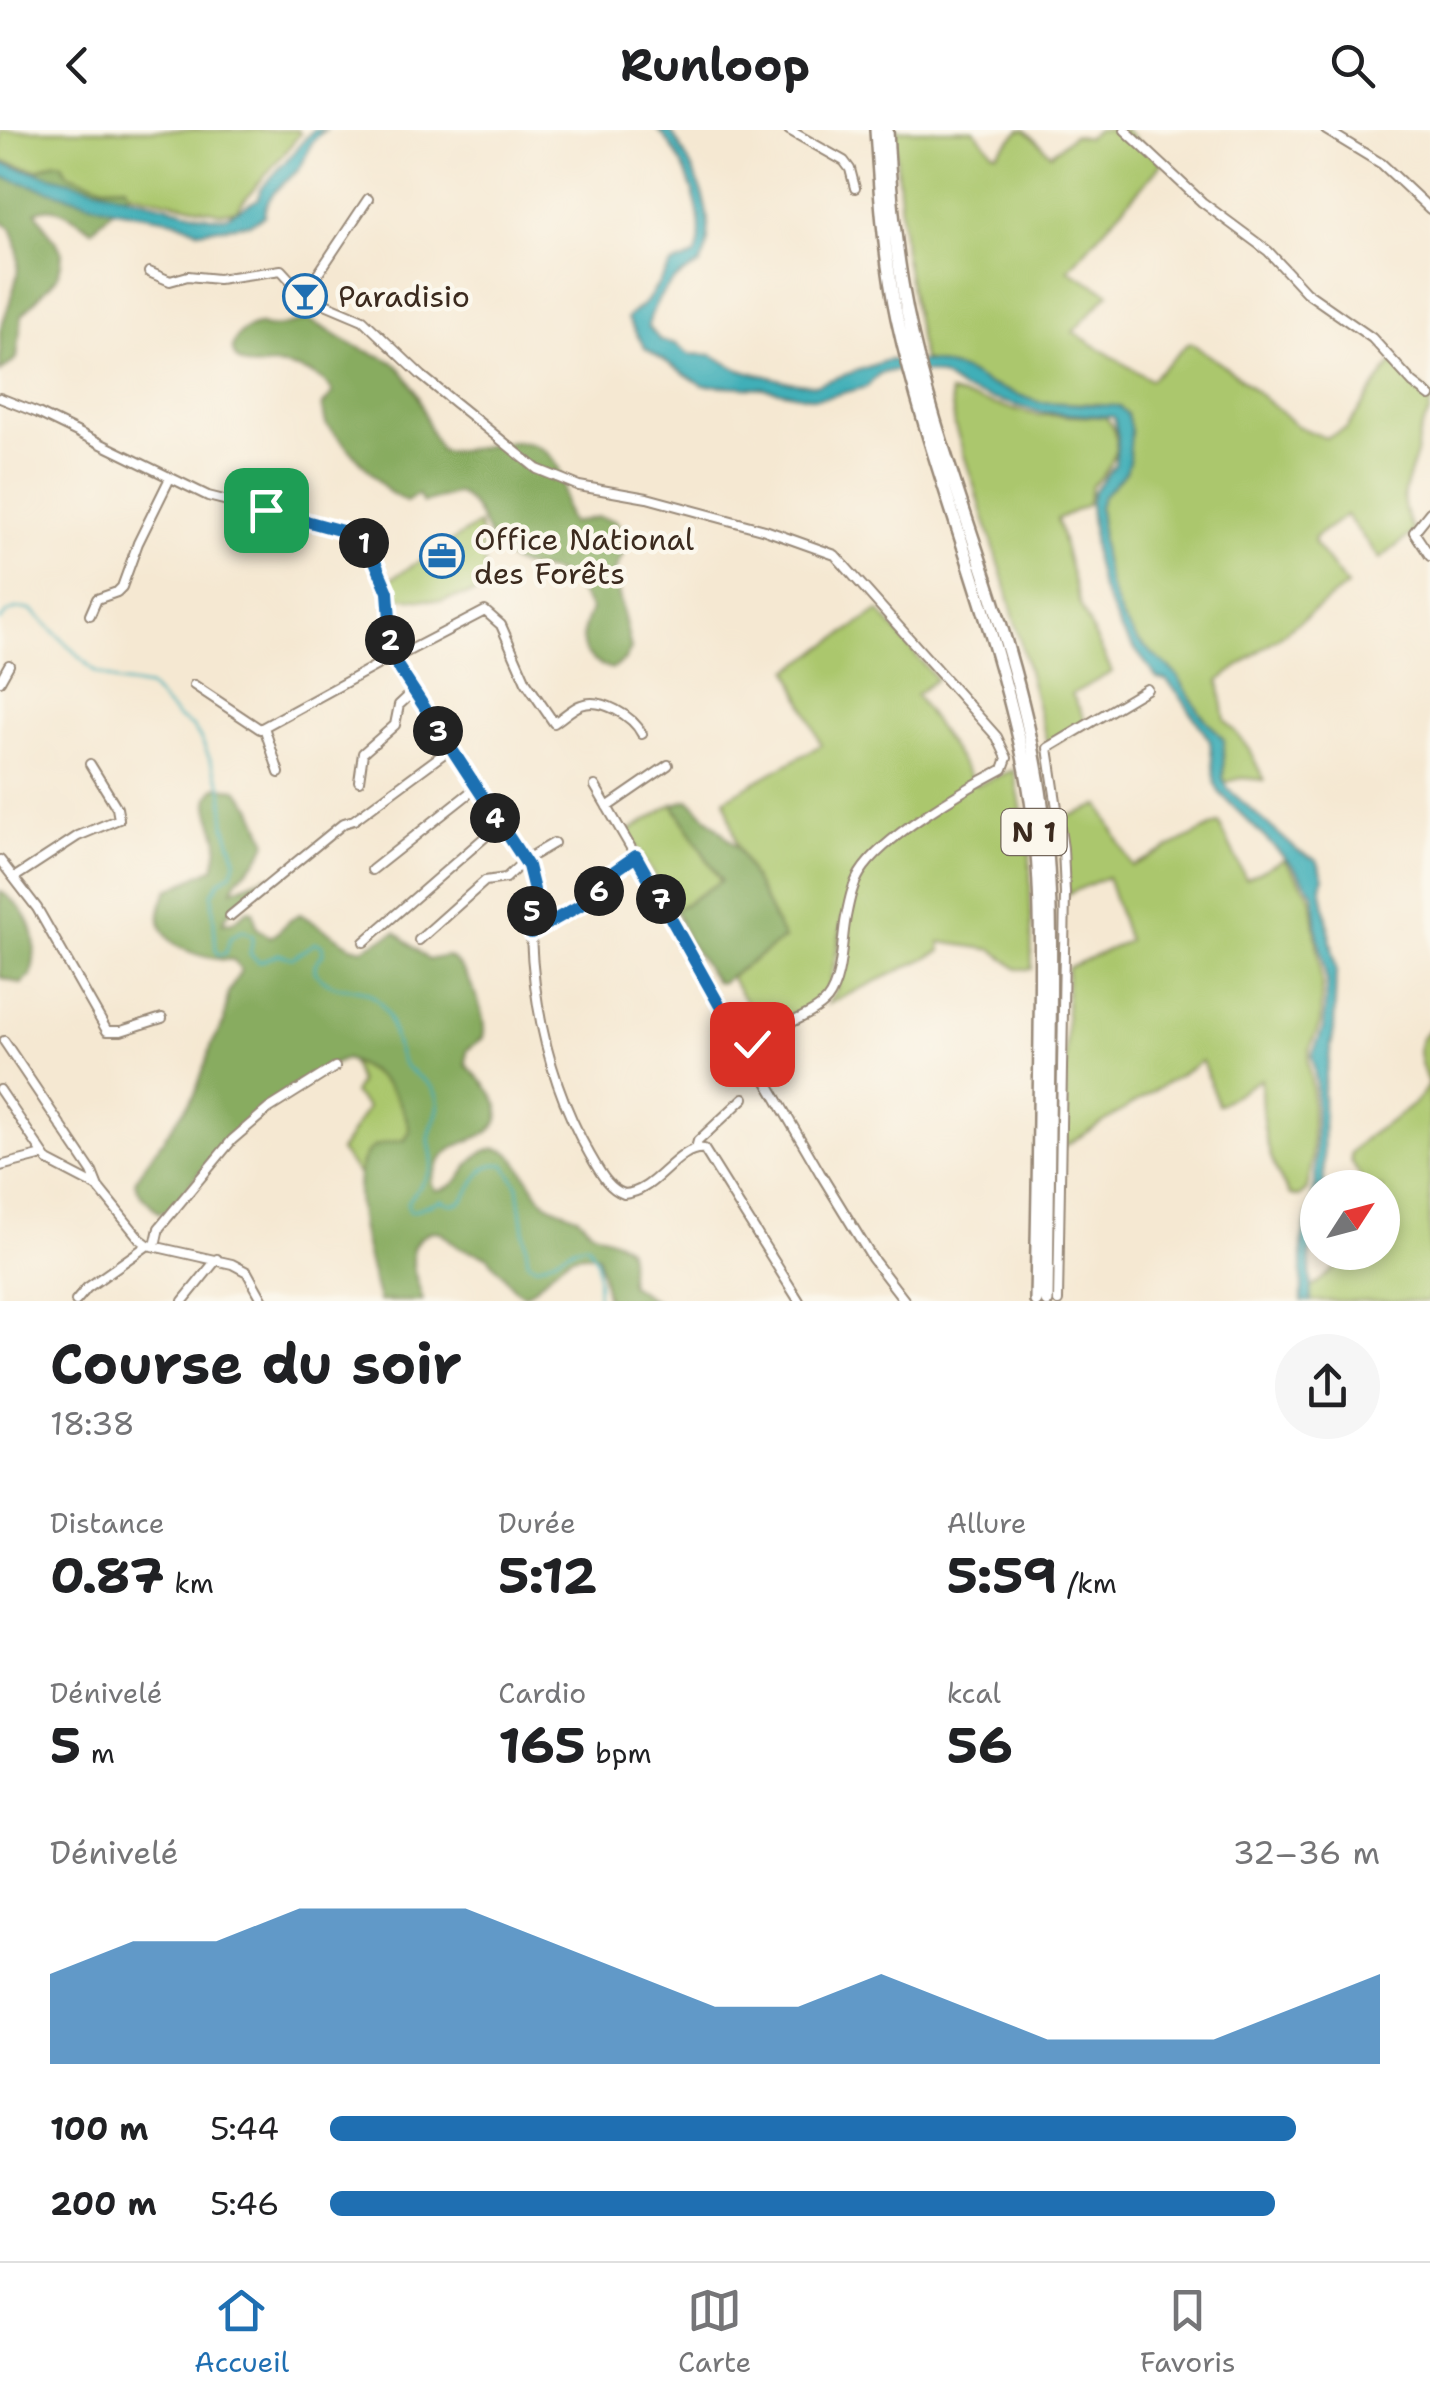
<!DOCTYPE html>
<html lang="fr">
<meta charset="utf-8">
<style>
:root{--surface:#fff;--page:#f6f6f6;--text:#202124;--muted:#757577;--line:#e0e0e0;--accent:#1f6fb2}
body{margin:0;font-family:"Shantell Sans",sans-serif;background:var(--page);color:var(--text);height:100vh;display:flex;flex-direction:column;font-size:38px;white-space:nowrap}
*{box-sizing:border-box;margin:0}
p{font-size:32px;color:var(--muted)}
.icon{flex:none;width:55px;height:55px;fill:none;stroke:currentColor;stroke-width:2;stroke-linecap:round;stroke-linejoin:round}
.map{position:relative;height:1171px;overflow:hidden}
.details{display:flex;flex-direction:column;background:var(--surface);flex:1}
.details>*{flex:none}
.needle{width:65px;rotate:54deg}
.fabs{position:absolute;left:1300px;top:1040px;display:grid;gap:20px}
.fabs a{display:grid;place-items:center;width:100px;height:100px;border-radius:50%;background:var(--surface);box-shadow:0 5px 15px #0003;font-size:50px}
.pin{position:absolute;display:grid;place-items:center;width:85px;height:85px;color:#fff;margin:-42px;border-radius:20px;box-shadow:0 5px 15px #0006}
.km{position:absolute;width:50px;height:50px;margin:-25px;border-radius:50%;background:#222;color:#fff;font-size:28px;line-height:50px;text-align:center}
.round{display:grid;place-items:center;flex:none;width:105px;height:105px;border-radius:52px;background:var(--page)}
.headline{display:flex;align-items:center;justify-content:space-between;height:170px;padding:0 50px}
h1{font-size:55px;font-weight:700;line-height:75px}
.metrics{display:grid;grid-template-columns:repeat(3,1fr);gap:15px;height:170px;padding:10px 50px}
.metrics div{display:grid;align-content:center}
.metrics b{font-size:50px;font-weight:700}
.metrics small{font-size:28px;font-weight:400}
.metrics p{font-size:28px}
.chart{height:280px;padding:20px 50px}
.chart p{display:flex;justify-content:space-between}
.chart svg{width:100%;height:180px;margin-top:10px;fill:var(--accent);opacity:.7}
ul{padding:0 50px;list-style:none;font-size:32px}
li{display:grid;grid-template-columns:160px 120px 1fr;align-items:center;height:75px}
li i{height:25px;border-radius:12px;background:var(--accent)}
header{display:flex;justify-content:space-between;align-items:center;height:130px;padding:0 50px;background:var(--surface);font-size:45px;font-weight:700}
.menu{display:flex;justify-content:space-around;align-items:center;height:140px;border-top:2px solid var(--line);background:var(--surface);font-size:28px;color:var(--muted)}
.menu a{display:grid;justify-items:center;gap:5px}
.menu .current{color:var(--accent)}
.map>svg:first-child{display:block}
.green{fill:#abc76d;stroke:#737846;stroke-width:2.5}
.forest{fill:#88ac60;stroke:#626b3f;stroke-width:2.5}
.water{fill:#3fafb8;stroke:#3d6c6b;stroke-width:2.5}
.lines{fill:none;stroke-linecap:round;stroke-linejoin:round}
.stream{stroke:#3fafb8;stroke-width:2.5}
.minor-casing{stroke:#988978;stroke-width:12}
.highway-casing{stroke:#988978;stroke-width:16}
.minor{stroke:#fff;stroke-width:8}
.highway{stroke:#fff;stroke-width:11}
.route-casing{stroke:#fff;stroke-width:20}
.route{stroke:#1f6fb2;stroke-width:12}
.labels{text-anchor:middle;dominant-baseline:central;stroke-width:9;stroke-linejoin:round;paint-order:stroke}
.shield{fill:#fbf7ec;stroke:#75685c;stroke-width:2.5}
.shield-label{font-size:28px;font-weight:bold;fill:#3b2a1e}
.poi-label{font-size:30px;fill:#3b2a1e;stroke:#fbf7ec;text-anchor:start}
</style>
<header><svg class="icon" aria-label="back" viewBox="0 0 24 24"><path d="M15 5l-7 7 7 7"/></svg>Runloop<svg class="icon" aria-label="search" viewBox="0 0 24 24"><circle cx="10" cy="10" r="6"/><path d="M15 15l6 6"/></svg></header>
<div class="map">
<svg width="1430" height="1171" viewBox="0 0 1430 1171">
<rect width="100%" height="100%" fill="#fbf7ec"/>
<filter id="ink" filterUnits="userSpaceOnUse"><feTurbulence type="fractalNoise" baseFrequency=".01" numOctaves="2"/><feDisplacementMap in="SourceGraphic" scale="20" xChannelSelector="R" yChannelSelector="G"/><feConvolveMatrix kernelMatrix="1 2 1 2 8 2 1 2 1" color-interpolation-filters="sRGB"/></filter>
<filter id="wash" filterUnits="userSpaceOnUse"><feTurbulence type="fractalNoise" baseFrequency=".0048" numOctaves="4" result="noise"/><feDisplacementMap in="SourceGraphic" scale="40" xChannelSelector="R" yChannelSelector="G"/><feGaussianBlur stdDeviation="2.25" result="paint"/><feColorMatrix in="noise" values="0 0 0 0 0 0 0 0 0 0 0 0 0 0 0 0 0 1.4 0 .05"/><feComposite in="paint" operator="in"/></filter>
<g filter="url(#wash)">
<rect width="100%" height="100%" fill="#f5e8d2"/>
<!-- green -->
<path class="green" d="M0,0h297l3,4 -64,76 -16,3 -127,-29 -26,-11 -6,-10 -6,-1 -17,8 -38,-9z
M894,0h80l19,22 4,1 23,-23h5l26,24 22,-19 13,3 12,-8h27l37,33 -94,107 41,23 -36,39 77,48 40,-38 44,31 63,53 28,12 21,-9 47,-68 37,35c0,26 -4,18 -10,37 -3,8 -2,16 -5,24 -11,35 -19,39 -1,75l-34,27 -34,-44 -32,23v5l33,43 -128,95 6,39 23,27 16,33 -22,-2 -15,4 -4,-3 1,-39 -24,-27 -23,-38 -40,-35 -15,-21 -13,-34 -6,-30 -4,-49 4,-10 23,-24 5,-41 -4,-17 -29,-10 -60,-2 -52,-19 -21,-12 -42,-11 -19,-109z
M950,263l86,22 69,2c22,20 8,53 -13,68l-5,20 -30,14 23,86 32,67 -40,22 15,30 -39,22 -46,-173 -47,-146z
M479,394l9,66 -47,11 -49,-4 -3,-17z
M879,481l57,68 -20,16 60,90 38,-15 16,84 2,115h-15l-23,-19 -54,-8 1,9 -113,53 9,-16 6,-72 -14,74 -11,13 -55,25 -33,-51 54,-38 -46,-91 -13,-49 96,-54 -32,-75z
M673,674l48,78 -46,28 -48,-78z
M1100,675l32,61 87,-43 27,56 38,-20 27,37 11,89 -2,39 -10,24 -2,15 4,23v75l-5,29 -8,7 -9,-2c-25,-36 -29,-73 -29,-116l-43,26 -16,-44 -137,85 2,-178 61,-27 -21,-64 -39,17 -7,-75z
M1430,898v273h-119l-1,-12 27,-22 5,-14 40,-1v-64l-16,-1 -15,-26v-8c21,-28 63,-37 77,-69 -7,-21 -17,-38 2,-56z
M351,930c33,20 49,30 59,70l-5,10c-28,5 -37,6 -46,35l-19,-24 27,-43 -14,-15 6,-10z"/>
<!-- forest -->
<path class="forest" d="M55,32l7,1 5,10 37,13 22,-1 3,9 -37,36c-16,-11 -37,-29 -56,-18l26,40 -1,12 -4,13 -35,38 -5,43 -17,14c0,-12 0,-30 0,-41 11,-35 28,-65 11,-103l-11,-7v-58l38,7z
M308,190c18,7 25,15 41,23 34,18 46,8 67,50 10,19 12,40 25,58 37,5 93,-33 118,18 9,16 1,37 12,54l26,-6 19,4c17,25 8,28 -2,52l17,76 -7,12 -12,8c-34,-10 -35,-30 -21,-59 -9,-16 -20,-32 -38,-38 -15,-5 -32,-3 -45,-13 -26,-17 -22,-52 -51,-66l-34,10 -5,-9 -12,8 -18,-11 -62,-67 -4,-18 11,-13c-8,-19 -41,-27 -60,-28 -8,0 -16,3 -23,1 -28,-7 -18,-34 4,-40 12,-3 3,0 15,1 12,1 27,-5 39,-7z
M217,657l19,2 16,18 15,35c-7,24 -31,30 -35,48l37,-15 -43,41 -3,7 10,-1 15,-12 5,1 4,17 13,9c13,-6 16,-17 30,-23l51,32 11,3 34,-17 32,28 19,-4c19,7 42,61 36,82l-16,12 -1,15c15,15 50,46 23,66 -13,10 -30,10 -43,23 -8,7 -11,18 -15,28l4,8c29,0 29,-32 53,-40 30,-10 40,40 59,53 8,6 20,8 29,13 6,4 10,11 17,15 11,7 25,8 34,17 5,12 0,24 3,37l25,16 -48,-1 -9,-44c-38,-11 -47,26 -74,39l-9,-6 -28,-33 -29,-9 -17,-15 -10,-1 -12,8 -6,9v20l10,33h-44c-9,-33 -35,-120 -11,-149 9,-10 24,-10 37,-12l5,-10c-10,-38 -29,-57 -65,-71 -20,8 -35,19 -53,31 -49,33 -87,71 -121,119l-12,4 -18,-18 -6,-12 3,-8 57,-81 17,-50 12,-22 4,-28 13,-24 -7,-10c-43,-1 -94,-20 -66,-70l46,-22c2,-9 4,-17 4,-26 -2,-20 -21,-40 -1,-55z
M689,670l49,48 46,91 -64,44 -4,-1 -29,-43 -12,-29 46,-29 -48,-77z
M0,761c33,21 40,48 31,85l-10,8 -21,-7z"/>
<!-- water -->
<path class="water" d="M313,0h12c-21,15 -16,27 -27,40 -14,14 -33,25 -34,46l-15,8 -50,7 -25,-11 -59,-10 -115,-34v-13l211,54h14l33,-18 3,-10z
M658,0h12c24,37 53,93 30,135 -27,11 -46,32 -52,61l12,14 16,4 13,10 23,1 26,14 52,13 25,3 73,-25 43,2 34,9 21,12 52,19 81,4 8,8 4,17 -2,31 -3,10 -23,24 -4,10 4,49 6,30 13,33 15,22 40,35 23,38 24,27 -1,39 6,11 69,61 19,9 7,17 -3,8 15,85 -2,60 -11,60 1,97 -6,1 -1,33 -7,32 1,48h-9v-61l13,-55 1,-103 -4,-26 11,-28 4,-45 -10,-52 -3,-37 -21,-28 -74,-74 -4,-9 -5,-42 -32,-48 -12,-13 -9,-2 -35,-46 -21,-45 -6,-28 -5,-54 3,-13 22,-27 3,-28 -4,-20 -75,-5 -77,-22 -19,-13 -13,-4 -34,-3 -17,4 -12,13 -40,10 -13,1 -50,-10 -62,-3 -57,-37 -18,-30 20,-17 24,-36 24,-9c16,-33 -11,-101 -37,-126z"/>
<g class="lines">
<!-- stream -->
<path class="stream" d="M0,491c8,-12 19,-15 33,-10l62,61 23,10 31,5 29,31 14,8 10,15 20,46 3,39 11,33 -4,13 -13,10 -7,12 4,57 3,4 7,-2 4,-15 12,-8 11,6 -3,18 9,8 20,-8 13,4 23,-15 7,2 1,9 -8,10v8c22,24 37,11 56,23 22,15 20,39 29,62 7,18 23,18 33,32 14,21 -4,32 -4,52 1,11 6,19 1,30 -6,12 -16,22 -23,32l3,9 31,-12c34,20 27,-44 64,-35l13,21 10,75 7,5c20,-3 33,-20 52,-22l10,17 1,40"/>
</g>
</g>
<g filter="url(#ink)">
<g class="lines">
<!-- minor casing -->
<g class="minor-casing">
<path id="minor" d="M789,0l55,31 6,8 5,19
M1125,0l77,72 66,49 38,41 66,46 41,45 17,13
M1326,0l56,34 48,45
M149,142l21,9 18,-5 30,3 63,-9 23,25 59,25 59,56 115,93 42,17 68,12 118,32 70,25 162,182 10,21 -4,11c-38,20 -121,68 -143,104 -8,13 -11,29 -14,44 -5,25 -3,62 -19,83 -15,18 -58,28 -79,47
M304,165l64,-96
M0,268l38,15 170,83 138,35 13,7 12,14 14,26 8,81 135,207c8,24 2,45 3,69 3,78 20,152 59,220 9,15 17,33 34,39 33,-2 52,-48 80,-45l95,152
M1430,382l-16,20 16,24
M90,485l7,-16 20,-7 5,-5 16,-44 32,-65
M393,529l92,-48 16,14 25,57 28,41c8,-5 18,-15 27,-18 20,-8 52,11 61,29
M0,551l9,-16
M194,555l66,44 132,-72
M264,597l15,46
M359,651l4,-28 32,-28 4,-20 15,-14
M595,656l225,387 52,85 33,43
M607,677l61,-42
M0,730l37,48 70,123h14l41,-13
M372,740l105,-83
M15,747l63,-41 41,-17 -2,-11 -27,-44
M230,786l114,-93 10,-3 96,-71
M531,803l66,-37 2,-15 37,-25
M419,810l66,-59 21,-3 19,-18 29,-17
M364,812l136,-118
M4,911l88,131 6,15
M0,960l48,71 50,26 42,52 8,6 84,19 15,8 16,29
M696,1018l2,-7 46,-43
M0,1036l43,-11
M155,1116l4,-18 73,-88 36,-31 67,-42
M76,1171l11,-13 61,-43
M183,1171l34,-42
M1058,1171l7,-408 -2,-45 -15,-100 99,-59"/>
</g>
<!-- highway casing -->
<g class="highway-casing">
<path id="highway" d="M876,0c4,63 8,127 21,188 34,154 98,298 129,453 17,87 15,176 14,264 -1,89 -2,177 -4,266
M887,0c3,61 8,121 20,181 32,159 105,307 131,467 15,88 13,176 12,265 -1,86 -2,172 -3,258"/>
</g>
<!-- minor -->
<use href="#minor" class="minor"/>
<!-- highway -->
<use href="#highway" class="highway"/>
</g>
</g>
<g class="lines" filter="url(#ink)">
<!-- route casing -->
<g class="route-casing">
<path id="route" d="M266,380l80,22 13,6 12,14 17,40 5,67 135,207 6,24 -3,43 66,-37 3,-15 36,-25 104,186 5,6 7,-4"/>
</g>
<!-- route -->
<use href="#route" class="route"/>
</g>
<!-- icons -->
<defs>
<g id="bar-ring" transform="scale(2.25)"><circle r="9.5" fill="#fbf7ec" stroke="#1f6fb2" stroke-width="1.5"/><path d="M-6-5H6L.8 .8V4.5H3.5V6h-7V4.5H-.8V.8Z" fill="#1f6fb2"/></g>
<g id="office-ring" transform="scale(2.25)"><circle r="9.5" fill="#fbf7ec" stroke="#1f6fb2" stroke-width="1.5"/><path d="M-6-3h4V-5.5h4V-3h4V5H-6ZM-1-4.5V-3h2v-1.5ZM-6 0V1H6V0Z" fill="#1f6fb2"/></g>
</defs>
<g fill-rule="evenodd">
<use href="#bar-ring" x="305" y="166"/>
<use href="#office-ring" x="442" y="426"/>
</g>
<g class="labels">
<!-- shield labels -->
<rect class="shield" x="1001.5" y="679" width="65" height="46" rx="8"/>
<g class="shield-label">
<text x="1034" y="702">N 1</text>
</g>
<!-- poi labels -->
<g class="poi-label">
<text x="338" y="166">Paradisio</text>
<text x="474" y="409">Office National<tspan x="474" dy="34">des Forêts</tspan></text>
</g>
</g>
</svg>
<div class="fabs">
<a><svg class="needle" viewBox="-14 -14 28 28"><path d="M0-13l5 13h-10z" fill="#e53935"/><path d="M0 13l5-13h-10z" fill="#757577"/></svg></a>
</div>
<div class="pin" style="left:266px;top:380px;background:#1e9e55"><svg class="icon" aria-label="arrive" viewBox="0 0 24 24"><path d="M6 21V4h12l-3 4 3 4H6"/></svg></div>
<div class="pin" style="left:752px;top:914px;background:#d93025"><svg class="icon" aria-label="check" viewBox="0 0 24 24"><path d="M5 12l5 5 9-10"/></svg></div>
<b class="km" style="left:364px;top:413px">1</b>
<b class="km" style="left:390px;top:510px">2</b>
<b class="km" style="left:438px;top:601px">3</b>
<b class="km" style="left:495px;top:688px">4</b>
<b class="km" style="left:532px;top:781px">5</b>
<b class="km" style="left:599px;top:761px">6</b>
<b class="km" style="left:661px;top:769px">7</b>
</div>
<section class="details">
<div class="headline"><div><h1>Course du soir</h1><p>18:38</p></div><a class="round"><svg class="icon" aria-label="share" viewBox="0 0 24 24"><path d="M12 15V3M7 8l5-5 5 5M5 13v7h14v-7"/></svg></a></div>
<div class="metrics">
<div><p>Distance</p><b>0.87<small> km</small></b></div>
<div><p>Durée</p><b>5:12</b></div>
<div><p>Allure</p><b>5:59<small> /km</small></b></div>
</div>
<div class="metrics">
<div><p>Dénivelé</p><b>5<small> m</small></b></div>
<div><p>Cardio</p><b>165<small> bpm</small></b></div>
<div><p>kcal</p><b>56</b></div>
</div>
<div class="chart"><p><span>Dénivelé</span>32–36 m</p>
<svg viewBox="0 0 160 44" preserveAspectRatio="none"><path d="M0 44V22L10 14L20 14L30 6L40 6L50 6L60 14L70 22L80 30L90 30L100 22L110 30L120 38L130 38L140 38L150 30L160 22V44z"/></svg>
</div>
<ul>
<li><b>100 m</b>5:44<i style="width:92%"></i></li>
<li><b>200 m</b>5:46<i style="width:90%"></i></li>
</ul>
</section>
<nav class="menu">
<a class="current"><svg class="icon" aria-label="home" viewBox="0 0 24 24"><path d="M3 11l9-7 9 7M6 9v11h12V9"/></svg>Accueil</a>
<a><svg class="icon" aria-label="map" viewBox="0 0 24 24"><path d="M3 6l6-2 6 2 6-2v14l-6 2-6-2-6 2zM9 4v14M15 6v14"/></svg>Carte</a>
<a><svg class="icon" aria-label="saved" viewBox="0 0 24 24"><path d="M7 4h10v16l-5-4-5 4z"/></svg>Favoris</a>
</nav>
